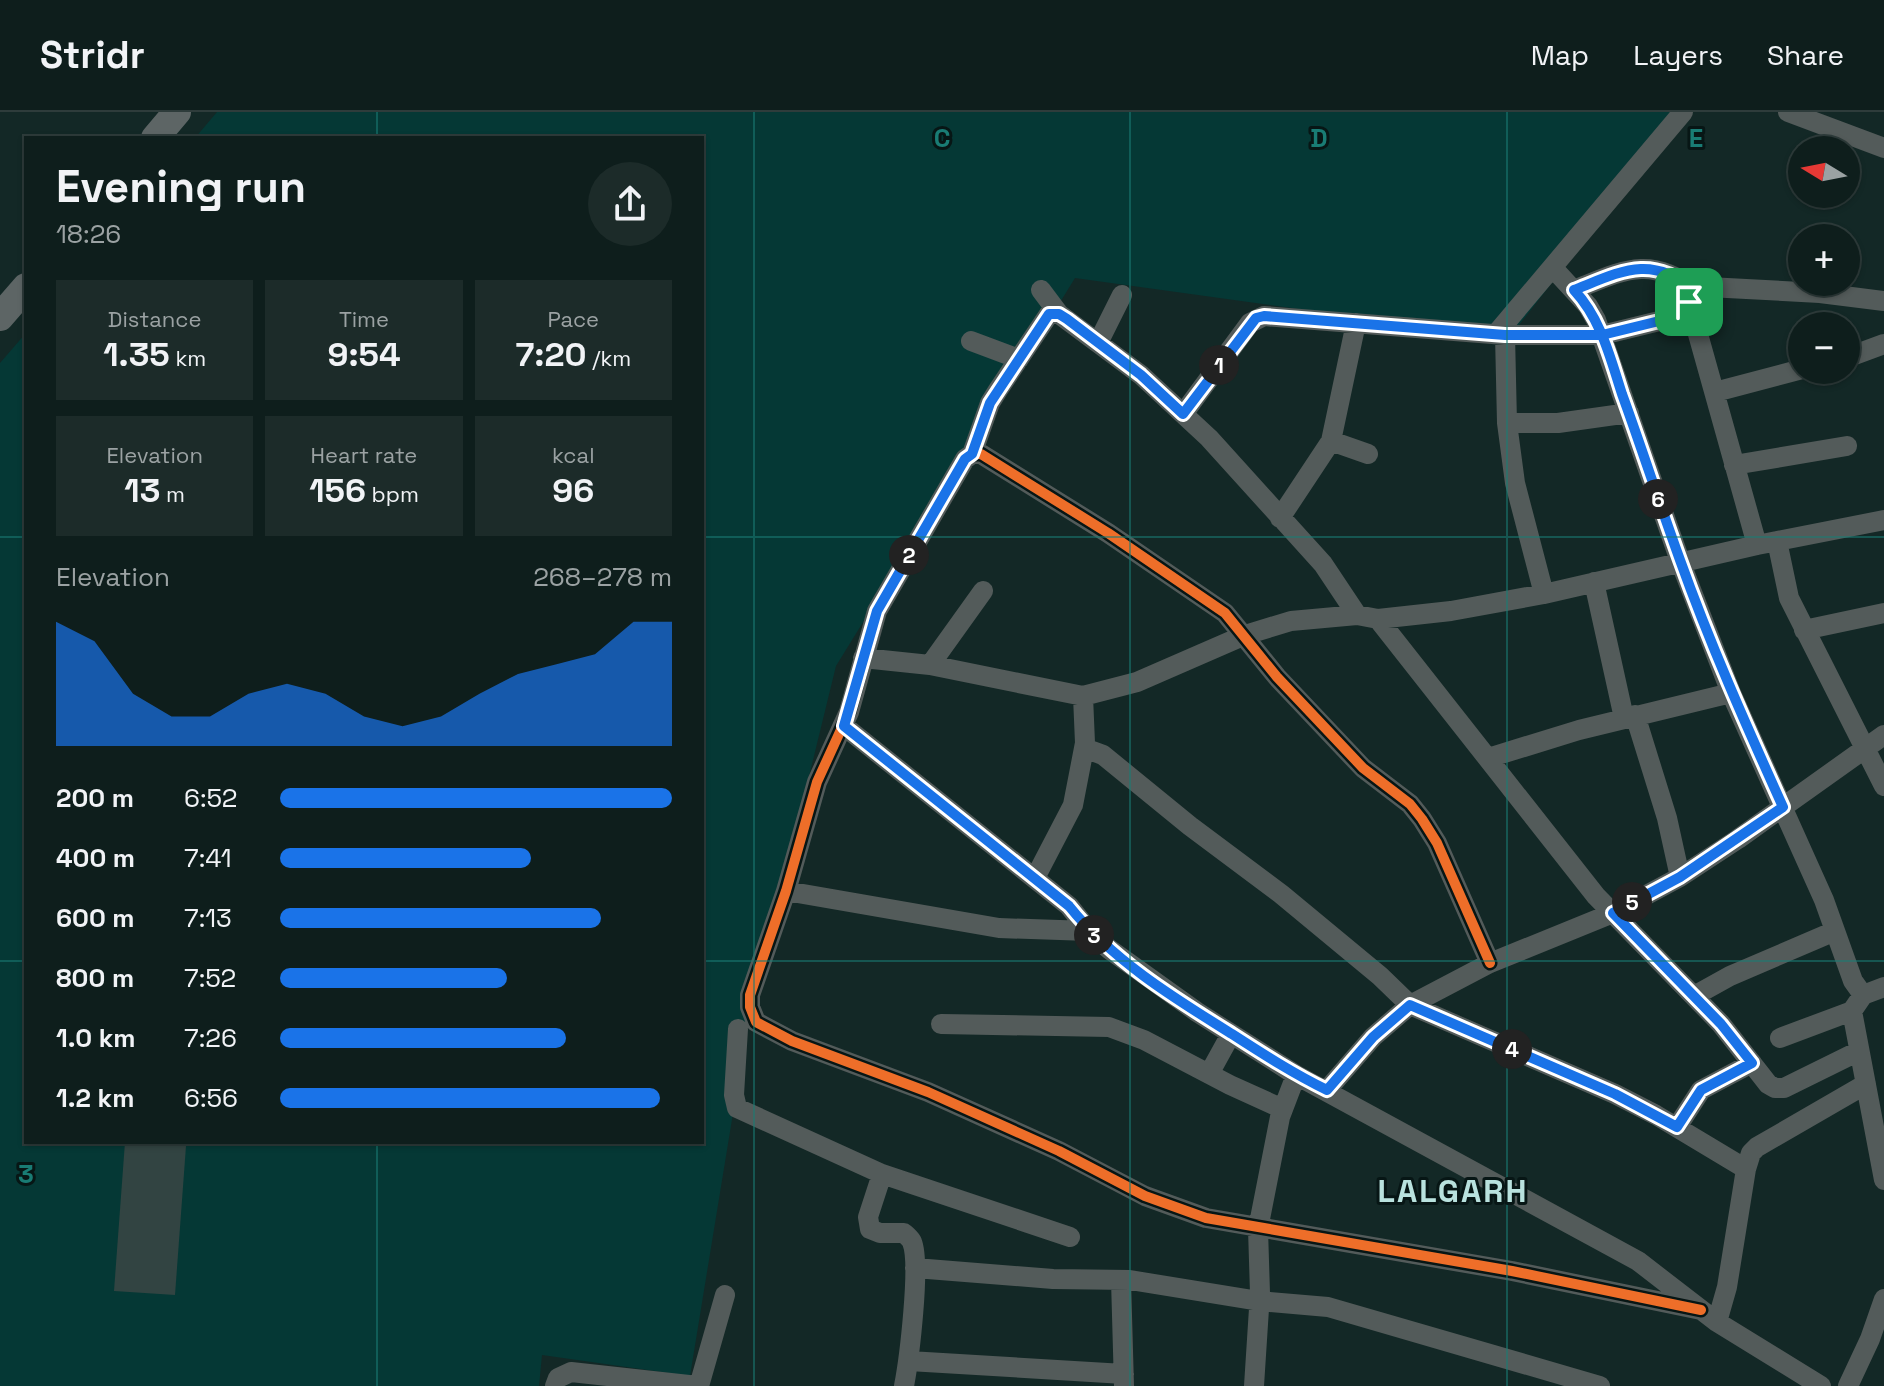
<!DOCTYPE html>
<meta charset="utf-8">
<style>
:root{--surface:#0e1e1c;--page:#1c2b29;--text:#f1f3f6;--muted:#9ba2a3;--line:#2e3c3b;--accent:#1a73e8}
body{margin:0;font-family:"Space Grotesk",sans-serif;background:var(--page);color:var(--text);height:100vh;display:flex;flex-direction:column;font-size:30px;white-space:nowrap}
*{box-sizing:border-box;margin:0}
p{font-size:26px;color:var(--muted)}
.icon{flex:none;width:44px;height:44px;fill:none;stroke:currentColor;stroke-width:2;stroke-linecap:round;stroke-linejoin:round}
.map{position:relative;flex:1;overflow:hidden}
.drawer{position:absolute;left:24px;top:24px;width:680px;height:1008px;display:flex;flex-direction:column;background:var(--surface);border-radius:0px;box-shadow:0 2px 6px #0004,0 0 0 2px var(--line)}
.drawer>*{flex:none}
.needle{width:52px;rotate:280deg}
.buttons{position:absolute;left:1788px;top:24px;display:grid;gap:16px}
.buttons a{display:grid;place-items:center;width:72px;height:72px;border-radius:50%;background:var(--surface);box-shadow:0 2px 6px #0004,0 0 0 2px var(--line);font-size:40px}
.pin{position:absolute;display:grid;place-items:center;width:68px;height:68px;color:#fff;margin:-34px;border-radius:16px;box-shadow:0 4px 12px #0006}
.km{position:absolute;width:40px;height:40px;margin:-20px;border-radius:50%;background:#222;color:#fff;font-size:22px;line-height:40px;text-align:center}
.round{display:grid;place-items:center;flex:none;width:84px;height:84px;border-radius:42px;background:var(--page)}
.head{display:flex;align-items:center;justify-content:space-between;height:136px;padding:0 32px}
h1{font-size:44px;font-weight:600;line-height:60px}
.figures{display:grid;grid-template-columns:repeat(3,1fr);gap:12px;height:136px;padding:8px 32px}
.figures div{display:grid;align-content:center;border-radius:0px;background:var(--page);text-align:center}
.figures b{font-size:34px;font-weight:600}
.figures small{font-size:22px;font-weight:400}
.figures p{font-size:22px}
.chart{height:224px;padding:16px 32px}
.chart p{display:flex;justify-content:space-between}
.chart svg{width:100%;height:144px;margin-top:8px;fill:var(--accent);opacity:.7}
ul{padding:0 32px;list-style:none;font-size:26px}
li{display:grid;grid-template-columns:128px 96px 1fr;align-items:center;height:60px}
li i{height:20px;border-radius:10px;background:var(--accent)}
header{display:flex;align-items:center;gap:48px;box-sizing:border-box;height:112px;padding:0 40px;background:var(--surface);border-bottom:2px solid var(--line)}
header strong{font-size:38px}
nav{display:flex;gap:44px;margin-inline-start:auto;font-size:28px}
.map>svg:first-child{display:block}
.built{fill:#053835}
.building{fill:#324442}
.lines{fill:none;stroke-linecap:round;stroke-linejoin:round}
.street{stroke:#535b5a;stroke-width:20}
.secondary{stroke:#5d6565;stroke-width:28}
.cycleway-casing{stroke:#071615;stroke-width:15}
.cycleway{stroke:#ee6e29;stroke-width:10}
.route-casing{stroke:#fff;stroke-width:16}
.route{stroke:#1a73e8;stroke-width:10}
.grid{fill:none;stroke:#197c74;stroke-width:2;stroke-opacity:0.55}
.labels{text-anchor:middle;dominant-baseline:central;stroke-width:6;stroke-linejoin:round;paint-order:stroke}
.district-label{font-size:32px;font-weight:bold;letter-spacing:2px;fill:#b9e2de;stroke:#071615}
.grid-label{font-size:26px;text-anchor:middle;font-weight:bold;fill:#197c74;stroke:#071615;stroke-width:6;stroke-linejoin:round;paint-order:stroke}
</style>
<header>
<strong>Stridr</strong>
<nav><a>Map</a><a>Layers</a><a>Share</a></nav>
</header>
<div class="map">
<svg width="1884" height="1274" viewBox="0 0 1884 1274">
<rect width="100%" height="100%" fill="#132826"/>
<!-- built -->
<path class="built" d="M217,0h1467l-175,226 -434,-60 -239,388 -90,368 -56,342 -148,-21 -3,31h-539v-1023l26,-30v809h676v-1004h-507z"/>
<!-- building -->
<path class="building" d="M125,1030l61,4 -11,149 -61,-4z"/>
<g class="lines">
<!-- street -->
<path class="street" d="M1788,0l96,36
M1553,156l35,38 8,14 84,241 51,132 93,207 29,81 10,14
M1041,178l18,24
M1574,178c48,-19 76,-36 121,0
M1496,222l187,-222
M1505,223l2,88 8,60 29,111
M971,229l48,18
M1098,231l24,-48
M1846,246l38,-14
M1715,280l87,-23
M1183,302l67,-91 14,-7 241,19h97l90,-22
M1507,311h51l71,-10
M1331,329l25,-118
M972,342l18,-51 8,-13 51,-76h10l82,61 68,63 114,126 34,51
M1734,353l113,-19
M1280,406l51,-77 37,13
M1777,429l12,57 95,188
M1757,433l-68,-243c2,-11 8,-13 19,-15l112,6 64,8
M1594,470l30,136
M1378,507l218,277 125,128 47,60 7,4h9l75,-37
M1804,518l80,-17
M863,546l67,7 153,31 54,-14 108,-47 46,-14 66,-6 21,4 73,-8 93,-17 213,-49 127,-25
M930,553l53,-74
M1635,603l32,103 13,59
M844,614l225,180 20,25 20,18 88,63 99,63 342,186 79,61 104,64
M1084,636l19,7 87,71 91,68 99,82 30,29 205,89 41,21 90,54
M1488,646l91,-28 152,-37
M1035,766l38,-73 12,-62 -2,-47
M786,779l213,37 90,3
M1490,851l-53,-120 -15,-24 -12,-15 -47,-36 -86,-91 -52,-64 -117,-80 -127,-79h-9l-7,5 -88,152 -28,101 -32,70 -31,109 -36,104v12l6,15 36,19 136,51 131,59 86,45 61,22 306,53 189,39
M1694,884l36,-20 105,-45
M1852,899l32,169
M941,912l168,3 35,13 86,45 53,24
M738,917l-4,66 3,13 145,66 -14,43 2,12 10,4h24c1,1 8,7 8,9 9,22 -3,118 -8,144
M1780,926l72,-27 11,-16 21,-8
M1209,962l22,-40
M1327,978l46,-53 37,-32 80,-42 123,-50 67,-36 58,-38 146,-104
M1677,1015l24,-37 51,-27
M882,1062l188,63
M915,1156l138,11 77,1 129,21 69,6 272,79
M1121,1168l3,106
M1717,1210l10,-35 19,-118 5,-16 6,-6 109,-63
M909,1249l215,13
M555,1274l3,-8 13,-6 127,14
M699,1274l26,-91
M1254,1274l6,-93 -2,-64 22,-112 16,-42
M1848,1274l22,-47 14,-40"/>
<!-- secondary -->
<path class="secondary" d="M155,26l22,-26
M0,205l26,-30"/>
<!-- cycleway casing -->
<g class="cycleway-casing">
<path id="cycleway" d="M1490,851l-53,-120 -15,-24 -12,-15 -47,-36 -86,-91 -52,-64 -117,-80 -127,-79h-9l-7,5 -88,152 -28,101 -32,70 -31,109 -36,104v12l6,15 36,19 136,51 131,59 86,45 61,22 306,53 189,39"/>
</g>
<!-- cycleway -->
<use href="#cycleway" class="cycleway"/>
</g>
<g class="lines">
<!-- route casing -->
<g class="route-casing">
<path id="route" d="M1689,190l3,11 -90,22h-97l-241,-19 -8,2 -73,96 -42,-39 -74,-56 -8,-5h-10l-59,89 -18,51 -7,5 -88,152 -33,115 225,180c43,54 105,92 163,128 31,20 62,40 95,56l46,-53 37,-32 205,89 62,33 24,-37 51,-27 -31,-39 -108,-111 67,-36 103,-70c-37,-82 -73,-163 -103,-247 -20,-55 -38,-111 -58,-166 -12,-37 -21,-75 -48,-104 48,-19 76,-36 121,0l-6,12"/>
</g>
<!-- route -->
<use href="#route" class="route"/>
</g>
<!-- grid -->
<path class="grid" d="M377,0v26M754,0v1274M1130,0v1274M1507,0v1274M0,425h26M702,425h1182M0,849h26M702,849h1182M377,1030v244"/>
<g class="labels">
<!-- district labels -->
<g class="district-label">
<text x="1453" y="1079">LALGARH</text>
</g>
</g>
<g class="grid-label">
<text x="942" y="35">C</text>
<text x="1319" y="35">D</text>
<text x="1696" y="35">E</text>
<text x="26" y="1071">3</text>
</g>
</svg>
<div class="buttons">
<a><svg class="needle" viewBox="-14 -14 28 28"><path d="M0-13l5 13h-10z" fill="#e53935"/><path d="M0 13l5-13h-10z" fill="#9ba2a3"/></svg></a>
<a>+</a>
<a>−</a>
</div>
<div class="pin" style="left:1689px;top:190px;background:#1e9e55"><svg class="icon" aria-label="arrive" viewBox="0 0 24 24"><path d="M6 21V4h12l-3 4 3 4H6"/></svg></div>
<b class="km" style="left:1219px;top:253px">1</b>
<b class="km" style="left:909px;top:443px">2</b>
<b class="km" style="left:1094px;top:823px">3</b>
<b class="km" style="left:1512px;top:937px">4</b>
<b class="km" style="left:1632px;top:790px">5</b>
<b class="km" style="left:1658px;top:387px">6</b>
<section class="drawer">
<div class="head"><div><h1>Evening run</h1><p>18:26</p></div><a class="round"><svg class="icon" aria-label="share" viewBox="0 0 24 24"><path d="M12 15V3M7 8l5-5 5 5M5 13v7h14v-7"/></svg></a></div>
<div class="figures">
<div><p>Distance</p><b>1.35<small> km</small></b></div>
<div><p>Time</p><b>9:54</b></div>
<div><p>Pace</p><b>7:20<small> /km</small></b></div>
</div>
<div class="figures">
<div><p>Elevation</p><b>13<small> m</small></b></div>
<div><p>Heart rate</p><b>156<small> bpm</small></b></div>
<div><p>kcal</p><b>96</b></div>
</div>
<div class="chart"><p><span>Elevation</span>268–278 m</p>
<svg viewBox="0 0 160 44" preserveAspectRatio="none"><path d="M0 44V6L10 12L20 28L30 35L40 35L50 28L60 25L70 28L80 35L90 38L100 35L110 28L120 22L130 19L140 16L150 6L160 6V44z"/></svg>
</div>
<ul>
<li><b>200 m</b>6:52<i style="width:100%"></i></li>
<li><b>400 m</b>7:41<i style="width:64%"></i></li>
<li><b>600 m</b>7:13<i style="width:82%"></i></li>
<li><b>800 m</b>7:52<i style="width:58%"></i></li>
<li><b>1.0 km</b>7:26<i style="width:73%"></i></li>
<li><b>1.2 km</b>6:56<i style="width:97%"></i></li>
</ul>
</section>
</div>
